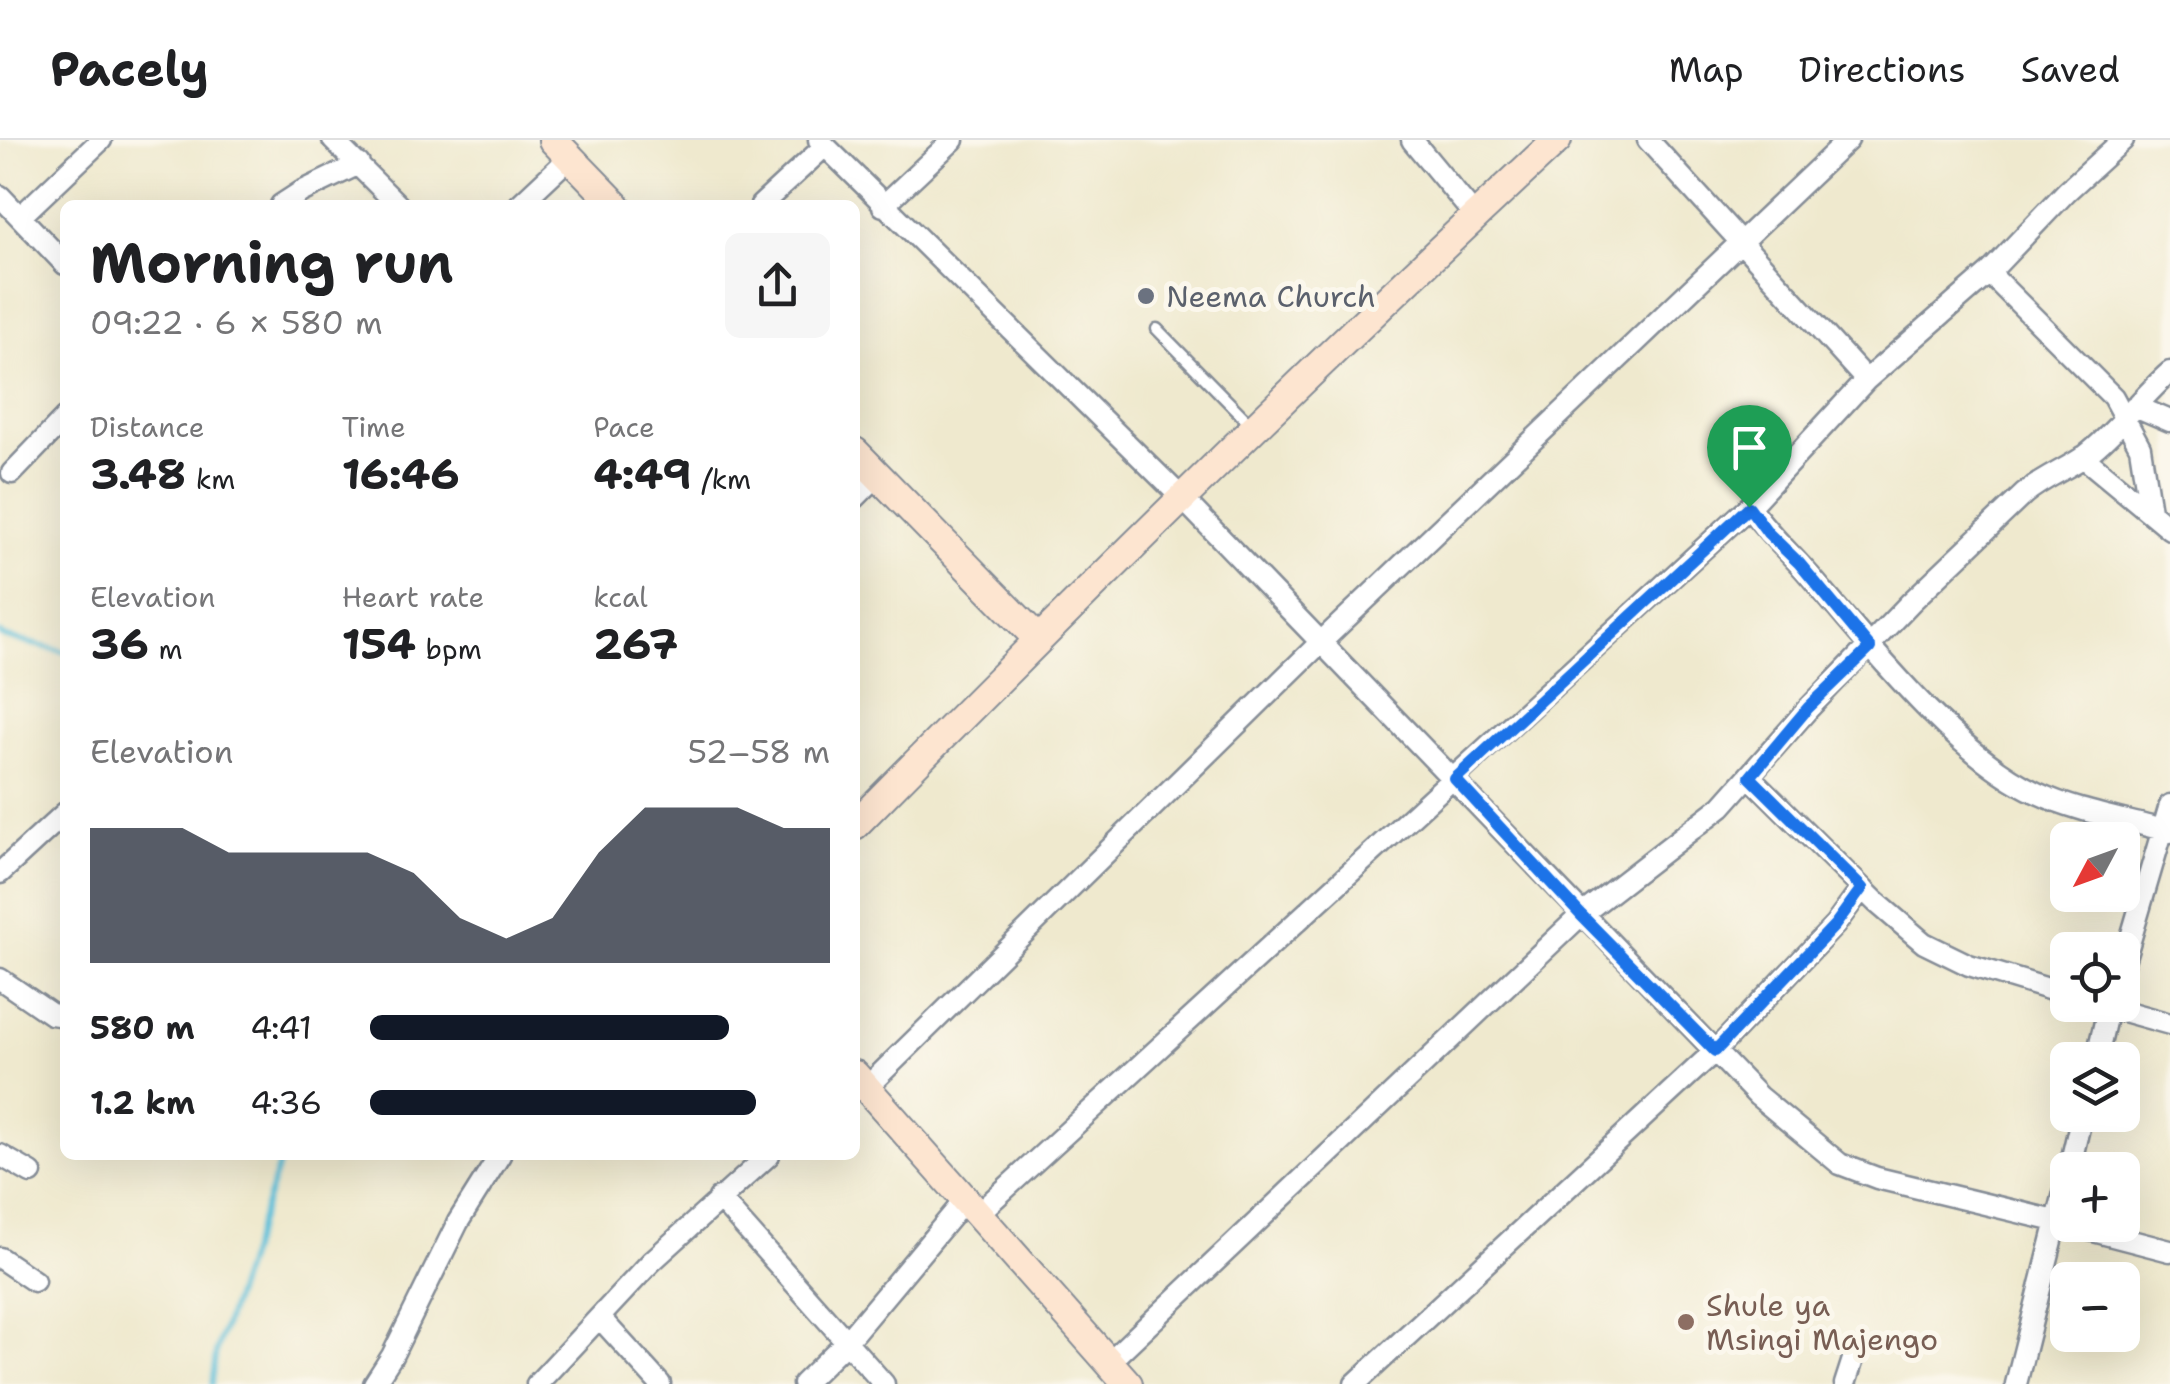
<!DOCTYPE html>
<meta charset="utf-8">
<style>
:root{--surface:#fff;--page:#f6f6f6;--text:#202124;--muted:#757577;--line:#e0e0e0;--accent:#111827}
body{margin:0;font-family:"Shantell Sans",sans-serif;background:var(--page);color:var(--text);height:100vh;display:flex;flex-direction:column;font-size:38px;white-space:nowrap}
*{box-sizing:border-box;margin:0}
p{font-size:32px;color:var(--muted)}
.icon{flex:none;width:55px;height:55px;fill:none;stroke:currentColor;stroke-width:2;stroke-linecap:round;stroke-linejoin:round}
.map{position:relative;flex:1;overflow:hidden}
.sheet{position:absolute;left:60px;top:60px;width:800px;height:960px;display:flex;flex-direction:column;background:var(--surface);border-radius:15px;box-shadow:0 10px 40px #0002}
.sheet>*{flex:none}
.needle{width:65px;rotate:229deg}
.buttons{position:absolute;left:2050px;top:682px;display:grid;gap:20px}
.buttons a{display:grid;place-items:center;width:90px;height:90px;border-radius:15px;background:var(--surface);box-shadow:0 10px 40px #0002;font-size:50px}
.pin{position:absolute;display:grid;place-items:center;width:85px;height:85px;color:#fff;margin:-102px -42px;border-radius:50% 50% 50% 0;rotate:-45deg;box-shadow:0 0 10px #0007}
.pin .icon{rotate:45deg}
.round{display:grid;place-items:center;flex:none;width:105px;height:105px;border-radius:15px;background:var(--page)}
.headline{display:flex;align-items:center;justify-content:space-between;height:170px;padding:0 30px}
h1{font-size:55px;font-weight:700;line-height:75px}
.stats{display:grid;grid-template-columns:repeat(3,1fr);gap:15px;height:170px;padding:10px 30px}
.stats div{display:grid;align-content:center}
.stats b{font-size:42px;font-weight:700}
.stats small{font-size:28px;font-weight:400}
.stats p{font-size:28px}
.chart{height:280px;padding:20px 30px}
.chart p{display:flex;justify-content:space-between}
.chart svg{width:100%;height:180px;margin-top:10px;fill:var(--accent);opacity:.7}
ul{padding:0 30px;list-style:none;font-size:32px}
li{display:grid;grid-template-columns:160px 120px 1fr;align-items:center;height:75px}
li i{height:25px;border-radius:12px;background:var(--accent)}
header{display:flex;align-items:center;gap:60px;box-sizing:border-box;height:140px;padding:0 50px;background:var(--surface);border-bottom:2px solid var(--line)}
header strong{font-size:48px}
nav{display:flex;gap:55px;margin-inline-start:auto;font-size:35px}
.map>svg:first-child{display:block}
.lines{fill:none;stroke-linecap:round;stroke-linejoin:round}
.stream{stroke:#5cc0da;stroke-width:5}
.lane-casing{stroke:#858c96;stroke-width:15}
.street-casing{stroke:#858c96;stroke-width:25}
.secondary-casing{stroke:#858c96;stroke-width:32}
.lane{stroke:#fff;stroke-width:10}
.street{stroke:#fff;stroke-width:20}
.secondary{stroke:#fde5d0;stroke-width:28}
.route-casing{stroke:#fff;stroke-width:20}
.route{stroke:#1a73e8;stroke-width:12}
.worship-dot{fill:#6b7280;stroke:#fbf7ec;stroke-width:4}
.education-dot{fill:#8d6e63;stroke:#fbf7ec;stroke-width:4}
.labels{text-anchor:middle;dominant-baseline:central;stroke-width:10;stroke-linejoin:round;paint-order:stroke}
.worship-label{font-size:30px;fill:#5b616d;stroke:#fbf7ec;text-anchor:start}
.education-label{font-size:30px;fill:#785e54;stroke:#fbf7ec;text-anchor:start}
</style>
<header>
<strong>Pacely</strong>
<nav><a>Map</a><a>Directions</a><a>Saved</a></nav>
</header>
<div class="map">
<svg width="2170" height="1244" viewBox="0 0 2170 1244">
<rect width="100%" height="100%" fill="#fbf7ec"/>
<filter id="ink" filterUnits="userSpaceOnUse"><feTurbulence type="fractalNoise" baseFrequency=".01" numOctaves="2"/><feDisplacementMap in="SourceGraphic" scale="20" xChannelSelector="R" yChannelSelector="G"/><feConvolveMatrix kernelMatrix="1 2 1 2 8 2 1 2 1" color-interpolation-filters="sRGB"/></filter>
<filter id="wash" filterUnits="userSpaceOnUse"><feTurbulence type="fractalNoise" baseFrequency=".0048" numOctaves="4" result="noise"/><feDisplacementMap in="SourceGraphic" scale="40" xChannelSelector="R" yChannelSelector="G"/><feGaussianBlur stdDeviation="2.25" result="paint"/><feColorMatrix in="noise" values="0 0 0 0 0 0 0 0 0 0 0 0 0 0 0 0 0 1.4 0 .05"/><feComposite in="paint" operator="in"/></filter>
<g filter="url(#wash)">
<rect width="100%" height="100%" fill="#efe9ce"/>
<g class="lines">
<!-- stream -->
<path class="stream" d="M0,493l4,4 61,15
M212,1244l4,-33 66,-196"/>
</g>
</g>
<g filter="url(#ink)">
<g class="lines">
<!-- lane casing -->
<g class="lane-casing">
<path id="lane" d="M1157,189l95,97"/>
</g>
<!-- street casing -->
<g class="street-casing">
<path id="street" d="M333,0l65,65
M819,0l365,360 574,596 82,68 37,14 191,46
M1412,0l63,76
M1648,0l218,240
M0,56l65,68
M281,65l20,-13 58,-28
M519,65l50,-47
M761,65l64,-59
M883,66l70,-66
M20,77l81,-77
M1989,133l124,124 27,50 10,64
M2135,266l35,15
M2083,317l87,72
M12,333l53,-55
M855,358l22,-22
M1749,367c19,26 41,46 61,69 58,68 146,180 227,217 43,20 88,26 133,39
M1750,637l126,125 48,41 45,22 99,30
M0,733l65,-60
M2122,828l48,-163
M0,839l51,35 14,2
M2102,865l68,19
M2096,920l13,-55
M867,947l453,-444 528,-503
M0,1015l31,18
M2069,1030l13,-55
M719,1058l165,186
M979,1073l770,-706 117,-127 123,-107 78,-82 56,-51
M2070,1085l100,26
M0,1118l34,23
M600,1178l60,66
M1109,1222l472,-447 141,-109 87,-98 102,-106 113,-108c19,-16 41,-24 61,-38 32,-24 55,-58 85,-84
M374,1244l18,-28 66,-134 42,-67
M537,1244l114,-122 118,-107
M803,1244l44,-43 118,-141
M1355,1244l360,-333 120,-126 27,-37
M1845,1244l11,-34
M2016,1244l52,-207"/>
</g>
<!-- secondary casing -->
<g class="secondary-casing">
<path id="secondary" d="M553,0l63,65
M855,312l182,186
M855,685c229,-233 462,-462 702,-685
M855,935l273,309"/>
</g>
<!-- lane -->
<use href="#lane" class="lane"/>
<!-- street -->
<use href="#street" class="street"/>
<!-- secondary -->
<use href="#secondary" class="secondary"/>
</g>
</g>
<g class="lines" filter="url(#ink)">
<!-- route casing -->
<g class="route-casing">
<path id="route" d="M1749,367l19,26 31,30 71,85 -62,60 -58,69 112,111 -27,37 -120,126 -134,-136 -126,-136z"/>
</g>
<!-- route -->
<use href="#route" class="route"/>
</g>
<!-- markers -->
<circle class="worship-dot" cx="1146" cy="156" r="10"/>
<circle class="education-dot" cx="1686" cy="1182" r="10"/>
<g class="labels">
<!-- worship labels -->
<g class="worship-label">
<text x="1166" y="156">Neema Church</text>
</g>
<!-- education labels -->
<g class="education-label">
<text x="1706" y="1165">Shule ya<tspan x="1706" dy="34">Msingi Majengo</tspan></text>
</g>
</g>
</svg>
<div class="buttons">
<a><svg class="needle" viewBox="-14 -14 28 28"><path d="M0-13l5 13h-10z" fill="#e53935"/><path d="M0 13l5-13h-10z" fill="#757577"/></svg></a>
<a><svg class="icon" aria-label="locate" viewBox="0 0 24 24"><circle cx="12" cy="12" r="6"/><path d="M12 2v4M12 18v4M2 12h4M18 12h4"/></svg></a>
<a><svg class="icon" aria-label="layers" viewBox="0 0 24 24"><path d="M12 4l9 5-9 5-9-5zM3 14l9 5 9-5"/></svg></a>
<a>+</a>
<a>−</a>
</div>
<div class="pin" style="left:1749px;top:367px;background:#1e9e55"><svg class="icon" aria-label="arrive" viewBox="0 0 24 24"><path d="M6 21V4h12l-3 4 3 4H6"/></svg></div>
<section class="sheet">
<div class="headline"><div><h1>Morning run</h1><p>09:22 · 6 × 580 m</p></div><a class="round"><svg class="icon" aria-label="share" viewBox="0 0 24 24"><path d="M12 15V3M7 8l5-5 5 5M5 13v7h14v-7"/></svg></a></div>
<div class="stats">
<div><p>Distance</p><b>3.48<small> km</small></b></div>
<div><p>Time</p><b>16:46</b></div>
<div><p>Pace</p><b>4:49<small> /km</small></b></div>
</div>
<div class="stats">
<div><p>Elevation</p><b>36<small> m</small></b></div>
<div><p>Heart rate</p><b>154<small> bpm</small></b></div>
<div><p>kcal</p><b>267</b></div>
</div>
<div class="chart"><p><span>Elevation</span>52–58 m</p>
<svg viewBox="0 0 160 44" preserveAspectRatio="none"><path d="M0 44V11L10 11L20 11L30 17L40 17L50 17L60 17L70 22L80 33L90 38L100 33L110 17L120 6L130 6L140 6L150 11L160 11V44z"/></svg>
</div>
<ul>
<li><b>580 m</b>4:41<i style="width:78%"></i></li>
<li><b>1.2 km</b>4:36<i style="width:84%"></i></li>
</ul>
</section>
</div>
